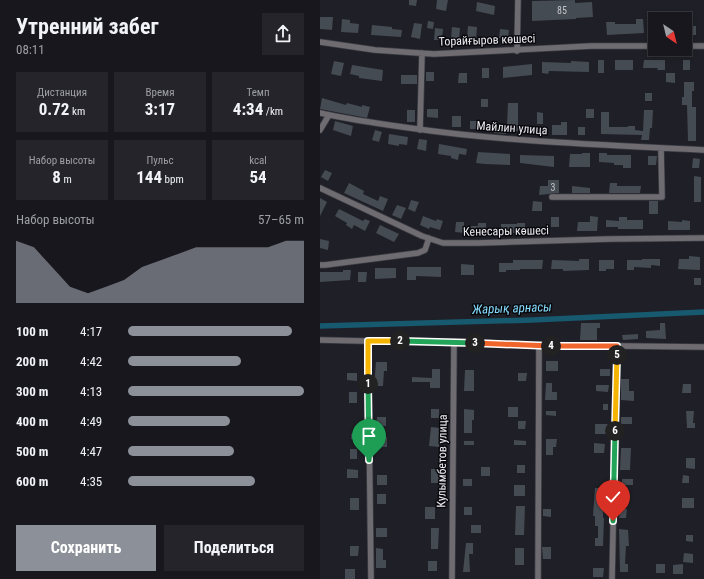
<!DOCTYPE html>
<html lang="ru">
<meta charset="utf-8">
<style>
:root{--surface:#17171d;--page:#24242a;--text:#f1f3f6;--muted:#9e9fa4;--line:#36363b;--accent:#8c9099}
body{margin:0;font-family:"Roboto Condensed",sans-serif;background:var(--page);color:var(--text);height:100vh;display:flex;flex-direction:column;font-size:15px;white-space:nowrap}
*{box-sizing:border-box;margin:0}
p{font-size:13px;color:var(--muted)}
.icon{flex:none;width:22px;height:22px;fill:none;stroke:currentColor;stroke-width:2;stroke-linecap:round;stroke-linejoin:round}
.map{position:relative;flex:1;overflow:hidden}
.details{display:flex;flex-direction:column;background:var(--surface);width:320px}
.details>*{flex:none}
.needle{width:26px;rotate:145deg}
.tools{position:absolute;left:328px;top:12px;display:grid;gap:8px}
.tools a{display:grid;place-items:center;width:44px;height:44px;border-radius:0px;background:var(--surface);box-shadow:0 2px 6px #0003,0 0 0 1px var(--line);font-size:20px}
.pin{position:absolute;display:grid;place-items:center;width:34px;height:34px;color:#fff;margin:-41px -17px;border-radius:50% 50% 50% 0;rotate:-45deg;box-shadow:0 0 4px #0007}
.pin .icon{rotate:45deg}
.km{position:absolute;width:20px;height:20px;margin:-10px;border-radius:50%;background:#222;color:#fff;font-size:11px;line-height:20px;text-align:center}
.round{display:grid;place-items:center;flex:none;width:42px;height:42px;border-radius:0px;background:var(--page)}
.summary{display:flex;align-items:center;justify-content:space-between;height:68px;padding:0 16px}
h1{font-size:22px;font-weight:700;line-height:30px}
.stats{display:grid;grid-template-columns:repeat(3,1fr);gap:6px;height:68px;padding:4px 16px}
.stats div{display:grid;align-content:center;border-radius:0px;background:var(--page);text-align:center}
.stats b{font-size:17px;font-weight:700}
.stats small{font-size:11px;font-weight:400}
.stats p{font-size:11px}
.chart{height:112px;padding:8px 16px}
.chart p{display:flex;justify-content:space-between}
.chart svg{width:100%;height:72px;margin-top:4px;fill:var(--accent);opacity:.7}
.button{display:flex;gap:8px;margin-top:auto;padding:8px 16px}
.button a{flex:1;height:46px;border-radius:0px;background:var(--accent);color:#fff;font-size:16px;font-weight:700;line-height:46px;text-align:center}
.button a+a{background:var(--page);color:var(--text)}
ul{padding:0 16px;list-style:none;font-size:13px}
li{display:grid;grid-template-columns:64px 48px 1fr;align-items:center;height:30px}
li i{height:10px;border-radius:5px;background:var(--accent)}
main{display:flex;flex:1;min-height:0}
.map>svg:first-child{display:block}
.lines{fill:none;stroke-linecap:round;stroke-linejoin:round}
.canal{stroke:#17596e;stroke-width:5.5}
.building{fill:#454b52}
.minor-casing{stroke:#3c3c44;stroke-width:7}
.minor{stroke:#6e6c70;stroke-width:5.5}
.split-1-casing{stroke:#fff;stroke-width:8}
.split-2-casing{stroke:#fff;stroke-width:8}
.split-3-casing{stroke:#fff;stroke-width:8}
.split-4-casing{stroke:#fff;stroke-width:8}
.split-5-casing{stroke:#fff;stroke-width:8}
.split-6-casing{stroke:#fff;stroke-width:8}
.split-7-casing{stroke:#fff;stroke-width:8}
.split-1{stroke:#22a559;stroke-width:5}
.split-2{stroke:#f5b400;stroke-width:5}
.split-3{stroke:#22a559;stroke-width:5}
.split-4{stroke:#f0652b;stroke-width:5}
.split-5{stroke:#f0652b;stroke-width:5}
.split-6{stroke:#f5b400;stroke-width:5}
.split-7{stroke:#22a559;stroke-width:5}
.labels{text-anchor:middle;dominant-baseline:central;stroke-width:3;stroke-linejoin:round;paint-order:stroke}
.number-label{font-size:10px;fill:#c3c4cb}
.street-label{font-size:12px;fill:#ededf3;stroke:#09090d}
.water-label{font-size:13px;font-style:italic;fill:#85dcfe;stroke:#09090d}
</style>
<main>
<section class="details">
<div class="summary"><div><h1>Утренний забег</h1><p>08:11</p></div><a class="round"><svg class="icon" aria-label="share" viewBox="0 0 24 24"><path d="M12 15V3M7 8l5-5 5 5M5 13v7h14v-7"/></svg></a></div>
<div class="stats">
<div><p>Дистанция</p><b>0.72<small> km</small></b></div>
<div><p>Время</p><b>3:17</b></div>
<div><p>Темп</p><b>4:34<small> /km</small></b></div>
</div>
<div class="stats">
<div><p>Набор высоты</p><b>8<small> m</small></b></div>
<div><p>Пульс</p><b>144<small> bpm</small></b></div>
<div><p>kcal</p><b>54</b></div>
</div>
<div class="chart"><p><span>Набор высоты</span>57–65 m</p>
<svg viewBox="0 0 160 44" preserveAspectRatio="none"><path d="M0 44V6L10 10L20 22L30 34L40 38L50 34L60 30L70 22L80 18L90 14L100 10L110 10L120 10L130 10L140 10L150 6L160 6V44z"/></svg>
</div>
<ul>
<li><b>100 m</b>4:17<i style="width:93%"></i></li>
<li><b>200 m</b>4:42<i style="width:64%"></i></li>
<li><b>300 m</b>4:13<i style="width:100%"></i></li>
<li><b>400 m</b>4:49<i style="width:58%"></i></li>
<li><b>500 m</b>4:47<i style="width:60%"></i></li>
<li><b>600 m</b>4:35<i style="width:72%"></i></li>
</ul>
<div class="button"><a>Сохранить</a><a>Поделиться</a></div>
</section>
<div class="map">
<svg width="384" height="579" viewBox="0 0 384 579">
<rect width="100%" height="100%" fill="#1f1f27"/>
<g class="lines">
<!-- canal -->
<path class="canal" d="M0,326l212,-6 172,-8"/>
</g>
<!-- building -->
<path class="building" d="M89,0h8l-1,6 -7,-1z
M117,0h11l-2,11 -10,-2z
M255,0v3l17,-1 1,15 -17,1v1l-44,2v-20z
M157,2l18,4 -1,9 -18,-4z
M0,17h13l-1,13 -12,-1z
M22,19l8,1v3l9,1 -1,9 -17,-1z
M316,19h7l1,14 -37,2 -1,-13h9v2h21z
M108,21l6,1 -1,7 -6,-1z
M94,23l8,1 -2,15 -9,-2z
M52,25l20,2v2l10,1 -1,7 -30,-2z
M148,26l9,1 -1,13 -9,-1z
M369,26h7v9h-7z
M132,27l8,1 -1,12 -8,-1z
M115,28l8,1 -1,11h-8z
M180,29l9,1 -1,9 -9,-1z
M278,60h6v13h-6z
M295,60h18v10h-18z
M324,60h21v10h-8l1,-2h-15z
M363,60h7v10h-7z
M14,61l10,2 -3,13 -10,-2z
M251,61l18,1v10l-40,-1 -1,3 -6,-1v-11l29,1z
M212,64v11l-29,3v-11z
M32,65l31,5 -1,11 -23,-3v-2l-9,-2z
M162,68h7v10h-7z
M106,72h8v9h-8z
M139,73h8v10h-9z
M346,73h9v10l-9,-1z
M81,75h16v9h-16z
M364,82h10v9h-2v16h4v34h-8l-1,-36h-5v-8h2z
M325,93h7v8h-7z
M2,98l24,7 1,-2 15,4v-2l8,2 -3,11 -47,-9z
M161,99h7v8h-7z
M188,103h10v28h-12v3l-12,-1v-8h13z
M107,109h11v9l-11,-1z
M266,109h8v9h-8z
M87,110h8v12h-8z
M324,110h9l-1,18h-2l-1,12h-8l1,-5 -41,-1v-22h8v15h19v-1h7v4l8,1z
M217,112l6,1v11h-6z
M132,116h9v11h-9z
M15,121l18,5 -2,10 -18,-6z
M150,121h8v8h-8z
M241,122h6v13h-15v-10h9z
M258,127h7v8h-7z
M55,130l7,2 -3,10 -7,-2z
M69,134l19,3 -1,8 -8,-1v2l-11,-2z
M99,139l8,1 -1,11 -9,-2z
M119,144l28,5 -1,6 -7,-1 -1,6 -7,-2v-2l-13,-2z
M158,152l32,2v11l-25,-1 -9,-1z
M262,153h8v14h-21l1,-13h12z
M279,153h8v2h24v13h-8v-3h-9v-2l-15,-1z
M200,155l34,1v11l-34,-4z
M328,156h9l-1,9h-8z
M373,158l7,1 -1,9h-7z
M5,170l7,3 -4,8 -7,-4z
M374,176l7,1v25h-7z
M228,180h11v13l-20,2 1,-9h8z
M29,183l15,8 -1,3 15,7 2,-5 8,3 -5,12 -39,-18z
M290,183h7v3h24l-1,7h-31z
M252,186l18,2v5h-18z
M0,198l7,4 -7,14z
M91,200l8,2 -4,10 -7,-3z
M213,201l9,1v9h-10z
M329,201h9v13h-9z
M77,205l9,3 -5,11 -9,-4z
M19,209l24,12 2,-2 5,2 -5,10 -11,-6 -2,4 -6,-4 1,-2 -12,-7z
M103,216l13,5 1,-2 6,2 -3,9 -10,-3 -1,2 -9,-4z
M270,216l8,1 -1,14h-20l1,-9h12z
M231,217h8v10h-8z
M299,217h8v3h16v9h-25v-2h-12v-7l13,1z
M362,220l8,1v9h-22v-9l14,1z
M136,222h8v4h14v-3h8v12l-31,-3z
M197,223h8v10h-24v-9h16z
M60,225l19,9 -5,8 -18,-9z
M0,239l9,2 -1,9 -8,-2z
M369,256l11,1v13l-22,-1 1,-10h10z
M259,259h10v11l-26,1v-2h-12l1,-9 27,1z
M322,259h18v7l-9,-1v3l-17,-1v3h-7v-10h15z
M193,260h30l-1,9h-22v1h-14v2h-7v-9h14z
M279,260h15v9h-8v2h-7z
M141,264l13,1v10h-13z
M87,267h34v10l-25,-1v4h-9z
M55,268h21v10l-21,1z
M23,270h8l-1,10 -30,2v-10h23z
M38,272h9l-1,10h-8z
M374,278h7v7h-7z
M261,323h19v5h-3v12h-17z
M340,323h5l1,16 -20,-1v-7l14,-1z
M318,334v5l-15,1 -1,-5z
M226,361h12v10h-12z
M56,362h11v9h-3l-1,15h-9z
M112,369h8v19h-10v-6h-18v-5l20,1z
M280,369h10v7h-10z
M145,370h9v21h-10z
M27,373h10v8l-10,-1z
M198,373h9l-1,8h-8z
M301,379h8v12h5v10l-13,-1z
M226,383h6v9h5v8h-12z
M363,384h8v9h-9z
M276,385h13l-1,7 -12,-1z
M29,392h8v11h-8z
M283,404h5v6h-5z
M188,407h10v10h-10z
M111,409h8v9h-8z
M144,409l10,1v10h-2v13h-8z
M226,411h10v5l-10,-1z
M366,411h8l-1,12h2v5h-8z
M57,417h9v9h-10z
M301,417h11v7h-11z
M198,421h8l-1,8h-7z
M275,424h13v10h-13z
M111,427l9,1 -1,19 -10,-1z
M31,434h6v6l-6,-1z
M59,437h8v10h-8z
M226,439h11l-1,8h-3v8h-7z
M194,440l12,1v4h-12z
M144,441h10v4h-10z
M274,443l11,1 -1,9h-10z
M301,448h10l-1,22h-10z
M30,449h7v10h-7z
M366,458h9v11l-9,-1z
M197,465h8v8h-8z
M161,467h9v9h-9z
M27,469l11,1v8h-11z
M111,469h9l-1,14h-8z
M57,475h10v10h-10z
M363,475l6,1v7h-7z
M143,479h9v7h-9z
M302,479h11v6h-11z
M194,485h11v11h-11z
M275,488h9l-1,30h1l-1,28h-8v-8h3v-12h-3v-10h-2z
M57,494h9v10h-9z
M30,498h9v12h-9z
M362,498h12v10h-12z
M196,506h9l-1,29h-9z
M105,507h10v12h-10z
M144,507h8v8h-8z
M223,509h8v8l-8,-1z
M300,509h7l-1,9h-7z
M151,525h10v8h-10z
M56,528h11v9h-11z
M111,528h8l-1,21h-7z
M299,529l9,1 1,16h-3l-1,18h3v8h-8z
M366,535h7v7l-7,-1z
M146,543h7v11h-4l1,18h-7z
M30,546h9l-1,10h-8z
M222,547h9v12h-8z
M56,548l7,1v11h3v8h-10z
M195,548h9v17h-9z
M364,553l9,1v9l-10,-1z
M108,561h9v10h-9z
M336,564h9v9h-9z
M363,564v10h-10v-9z
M273,568h11l-1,9h-10z
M25,569h10v10h-10z"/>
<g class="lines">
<!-- minor casing -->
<g class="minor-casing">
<path id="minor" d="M0,42l55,8 59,4 157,-8h64
M365,46h19
M197,51l1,-51
M0,113c30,7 60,11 90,15 97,14 196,17 294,22
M0,130l9,-15
M100,130l2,-77
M0,188l102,48 21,7h35l132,-4 94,-1
M232,197h110l-1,-49
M0,265h5l93,-12 7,-3 4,-12
M0,340l219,5 165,2
M48,341l3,238
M132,579l2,-237
M218,579l1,-234
M292,579l5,-233"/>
</g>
<!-- minor -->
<use href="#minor" class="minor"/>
</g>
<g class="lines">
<!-- split-1 casing -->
<g class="split-1-casing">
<path id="split-1" d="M48,384l1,76"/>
</g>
<!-- split-2 casing -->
<g class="split-2-casing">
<path id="split-2" d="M48,384v-43h32"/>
</g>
<!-- split-3 casing -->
<g class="split-3-casing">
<path id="split-3" d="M80,341l75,2"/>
</g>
<!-- split-4 casing -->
<g class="split-4-casing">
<path id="split-4" d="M155,343l76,3"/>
</g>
<!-- split-5 casing -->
<g class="split-5-casing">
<path id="split-5" d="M231,346h66v9"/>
</g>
<!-- split-6 casing -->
<g class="split-6-casing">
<path id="split-6" d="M295,431l2,-76"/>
</g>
<!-- split-7 casing -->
<g class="split-7-casing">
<path id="split-7" d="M293,521l2,-90"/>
</g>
<!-- split-1 -->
<use href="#split-1" class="split-1"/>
<!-- split-2 -->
<use href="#split-2" class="split-2"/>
<!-- split-3 -->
<use href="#split-3" class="split-3"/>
<!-- split-4 -->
<use href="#split-4" class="split-4"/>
<!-- split-5 -->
<use href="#split-5" class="split-5"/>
<!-- split-6 -->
<use href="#split-6" class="split-6"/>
<!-- split-7 -->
<use href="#split-7" class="split-7"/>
</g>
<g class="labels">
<!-- number labels -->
<g class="number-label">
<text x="242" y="10">85</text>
<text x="233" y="187">3</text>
</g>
<!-- street labels -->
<g class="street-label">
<text transform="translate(167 40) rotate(-2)">Торайғыров көшесі</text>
<text transform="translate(192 128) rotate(4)">Майлин улица</text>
<text transform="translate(186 231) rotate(-1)">Кенесары көшесі</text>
<text transform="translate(122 461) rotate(-89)">Кулымбетов улица</text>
</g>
<!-- water labels -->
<g class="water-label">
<text transform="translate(192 308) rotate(-2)">Жарық арнасы</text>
</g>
</g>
</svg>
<div class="tools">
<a><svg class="needle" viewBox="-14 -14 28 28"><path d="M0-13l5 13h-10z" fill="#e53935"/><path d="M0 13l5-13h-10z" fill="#9e9fa4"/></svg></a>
</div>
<div class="pin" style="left:49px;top:460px;background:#1e9e55"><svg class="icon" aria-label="arrive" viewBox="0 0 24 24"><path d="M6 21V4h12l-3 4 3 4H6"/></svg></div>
<div class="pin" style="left:293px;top:521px;background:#d93025"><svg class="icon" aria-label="check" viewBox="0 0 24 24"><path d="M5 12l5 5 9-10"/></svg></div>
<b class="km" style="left:48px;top:384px">1</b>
<b class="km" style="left:80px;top:341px">2</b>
<b class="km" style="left:155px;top:343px">3</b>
<b class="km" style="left:231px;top:346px">4</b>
<b class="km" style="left:297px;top:355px">5</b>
<b class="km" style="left:295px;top:431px">6</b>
</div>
</main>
